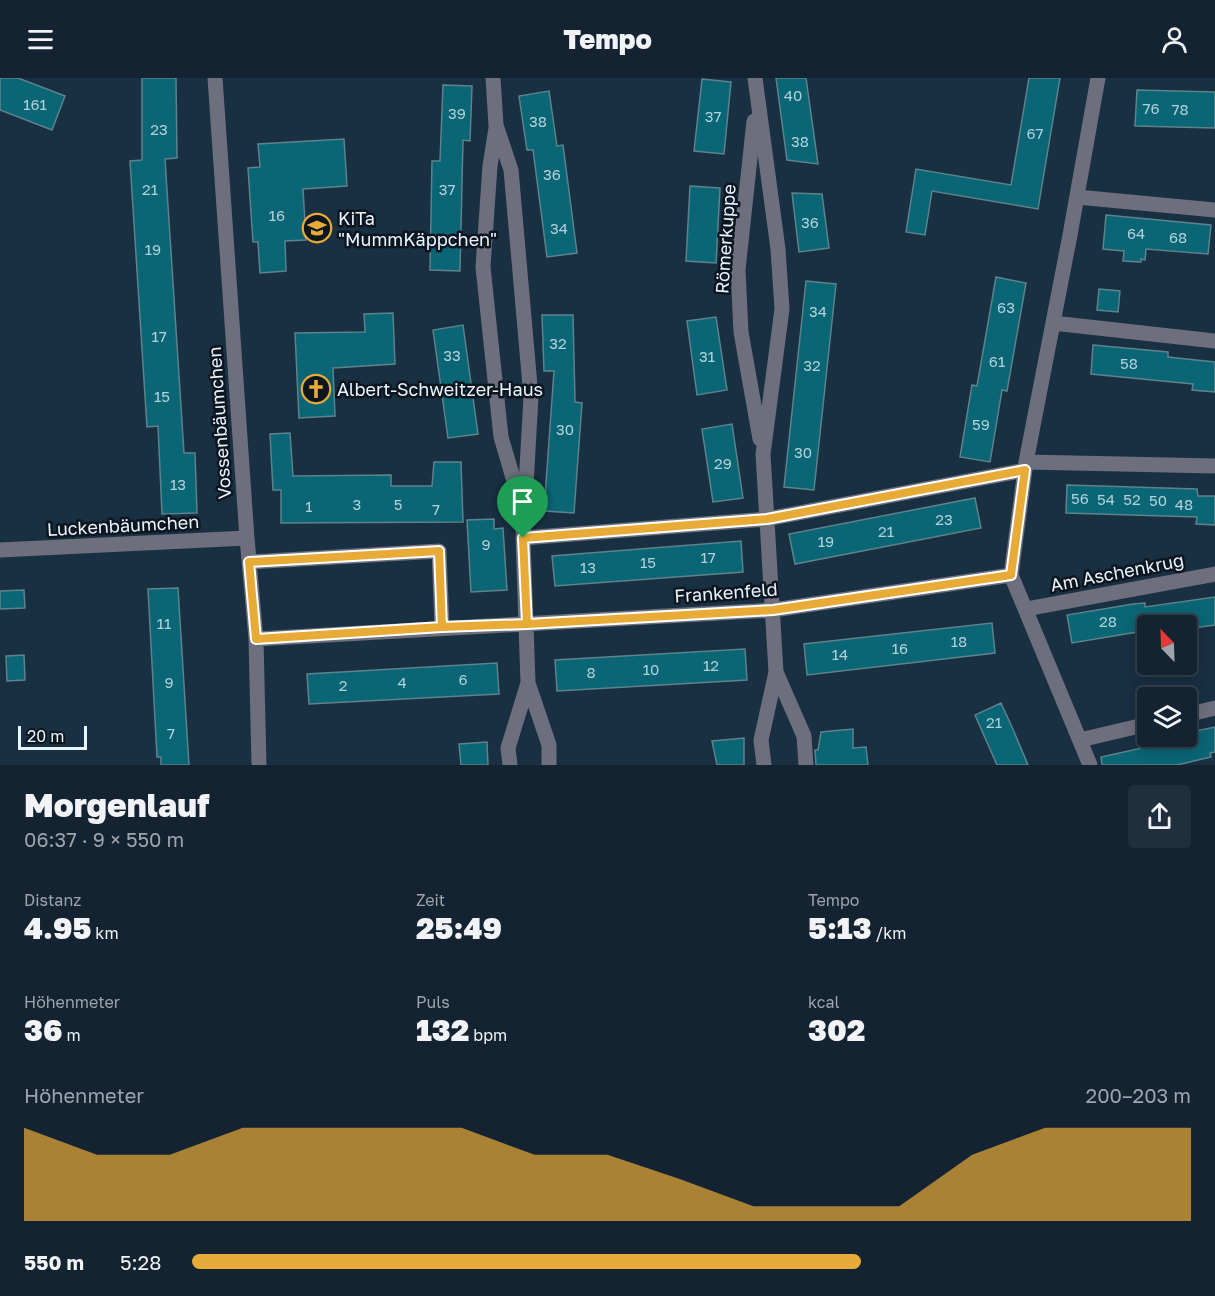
<!DOCTYPE html>
<html lang="de">
<meta charset="utf-8">
<style>
:root{--surface:#132332;--page:#202f3e;--text:#f1f3f6;--muted:#9da4ac;--line:#32404d;--accent:#e9ab38}
body{margin:0;font-family:"Golos Text",sans-serif;background:var(--page);color:var(--text);height:100vh;display:flex;flex-direction:column;font-size:22px;white-space:nowrap}
*{box-sizing:border-box;margin:0}
p{font-size:20px;color:var(--muted)}
.icon{flex:none;width:33px;height:33px;fill:none;stroke:currentColor;stroke-width:2;stroke-linecap:round;stroke-linejoin:round}
.map{position:relative;height:687px;overflow:hidden}
.drawer{display:flex;flex-direction:column;background:var(--surface);flex:1}
.drawer>*{flex:none}
.needle{width:39px;rotate:337deg}
.buttons{position:absolute;left:1137px;top:537px;display:grid;gap:12px}
.buttons a{display:grid;place-items:center;width:60px;height:60px;border-radius:6px;background:var(--surface);box-shadow:0 3px 15px #0003,0 0 0 2px var(--line);font-size:30px}
.scale{position:absolute;left:18px;bottom:15px;width:69px;box-sizing:border-box;padding-left:6px;border:3px solid #eaf4ff;border-top:0;font-size:16px;line-height:21px;white-space:nowrap;color:#eaf4ff;-webkit-text-stroke:4px #0d161f;paint-order:stroke}
.pin{position:absolute;display:grid;place-items:center;width:51px;height:51px;color:#fff;margin:-62px -26px;border-radius:50% 50% 50% 0;rotate:-45deg;box-shadow:0 0 6px #0007}
.pin .icon{rotate:45deg}
.round{display:grid;place-items:center;flex:none;width:63px;height:63px;border-radius:6px;background:var(--page)}
.head{display:flex;align-items:center;justify-content:space-between;height:102px;padding:0 24px}
h1{font-size:33px;font-weight:800;line-height:45px}
.stats{display:grid;grid-template-columns:repeat(3,1fr);gap:9px;height:102px;padding:6px 24px}
.stats div{display:grid;align-content:center}
.stats b{font-size:30px;font-weight:800}
.stats small{font-size:16px;font-weight:400}
.stats p{font-size:16px}
.chart{height:168px;padding:12px 24px}
.chart p{display:flex;justify-content:space-between}
.chart svg{width:100%;height:108px;margin-top:6px;fill:var(--accent);opacity:.7}
ul{padding:0 24px;list-style:none;font-size:20px}
li{display:grid;grid-template-columns:96px 72px 1fr;align-items:center;height:45px}
li i{height:15px;border-radius:8px;background:var(--accent)}
header{display:flex;justify-content:space-between;align-items:center;height:78px;padding:0 24px;background:var(--surface);font-size:27px;font-weight:800}
.map>svg:first-child{display:block}
.building{fill:#0a6574;stroke:#5d838c;stroke-width:1.5}
.lines{fill:none;stroke-linecap:round;stroke-linejoin:round}
.minor{stroke:#6e6f7c;stroke-width:15}
.route-casing{stroke:#fff;stroke-width:12}
.route{stroke:#e9ab38;stroke-width:8}
.labels{text-anchor:middle;dominant-baseline:central;stroke-width:5;stroke-linejoin:round;paint-order:stroke}
.number-label{font-size:15px;fill:#b2d0dc}
.poi-label{font-size:18px;fill:#eaf4ff;stroke:#0d161f;text-anchor:start}
.street-label{font-size:18px;fill:#eaf4ff;stroke:#0d161f}
</style>
<header><svg class="icon" aria-label="menu" viewBox="0 0 24 24"><path d="M4 6h16M4 12h16M4 18h16"/></svg>Tempo<svg class="icon" aria-label="person" viewBox="0 0 24 24"><circle cx="12" cy="8" r="4"/><path d="M4 21q1-7 8-7t8 7"/></svg></header>
<div class="map">
<svg width="1215" height="687" viewBox="0 0 1215 687">
<rect width="100%" height="100%" fill="#192f42"/>
<!-- building -->
<path class="building" d="M0,0h18l47,18 -13,34 -52,-20z
M142,0h34l1,80 -12,1 19,294h11l2,60 -35,1 -4,-88 -11,1 -17,-266 12,-1z
M776,0h30l12,86 -31,-4z
M1029,0h31l-22,131 -106,-18 -7,44 -19,-3 10,-63 95,16z
M702,1l29,3 -7,72 -30,-3z
M443,7l29,1 -2,55 -7,-1 -3,131 -30,-1 2,-109h8z
M1137,12l78,2v36l-80,-2z
M549,13l8,55 6,-1 14,108 -30,4 -14,-107h-6l-8,-54z
M344,61l3,47 -44,3 3,51 -21,1 1,30 -26,2 -2,-31h-5l-5,-74 12,-1 -2,-23z
M690,108l30,2 -4,75 -30,-2z
M792,115l30,1 7,54 -30,4z
M1106,137l105,10 -3,29 -62,-5 -1,11 -4,-1v3l-18,-1 1,-10 -21,-2z
M996,199l30,6 -19,108 -5,-1 -12,72 -30,-5 12,-72 5,1z
M806,203l30,3 -22,206 -30,-3z
M1099,211l21,2 -2,21 -21,-2z
M393,235l2,51 -62,4 2,48 -36,2 -4,-85 70,-1 -1,-18z
M542,237h31l2,87 7,1 -8,110 -30,-2 10,-140h-10z
M716,239l11,73 -30,5 -10,-74z
M463,247l15,109 -30,4 -15,-108z
M1093,267l75,7v5l47,5v30l-23,-2 1,-6 -102,-10z
M732,346l11,74 -30,4 -11,-73z
M290,355l3,43 98,-1v11h41l2,-24h27l2,60 -182,1v-33h-8l-3,-56z
M1067,407l130,4 1,7h17v29l-19,-1 1,-7 -131,-4z
M975,420l6,30 -186,36 -6,-30z
M494,441v10l9,-1 4,62 -36,2 -4,-72z
M741,463l2,31 -188,14 -3,-30z
M178,510l11,177h-28v-8h-4l-9,-168z
M24,512l1,18 -25,1v-18z
M1215,519v28l-29,4v-3h-38l-11,3v3l-65,11 -5,-28 66,-11 12,-1v4z
M992,545l3,30 -188,22 -3,-31z
M745,571l2,31 -190,11 -2,-31z
M24,577l1,25 -18,1 -1,-25z
M497,585l2,31 -190,10 -2,-30z
M1001,625l11,24 16,38h-31l-22,-50z
M1215,649v25l-5,1 1,4 -34,8h-75l-1,-8 41,-9 -2,-5 32,-7h14v-3z
M853,651v19l13,-1 2,18h-52l-1,-15h3l3,-18z
M744,660v27h-27l-5,-24z
M487,664l1,23h-27l-2,-21z"/>
<g class="lines">
<!-- minor -->
<path class="minor" d="M215,0l32,460 9,101 3,126
M493,0l3,47 15,45 20,227 -8,141 5,145 21,62v20
M755,0l23,171 4,60 -19,145 13,218 28,64 2,29
M754,43l-16,149 3,62 19,107
M496,50l-6,38 -7,101 18,170 20,68
M1077,119l138,13
M1053,245l162,18
M1026,384l189,4
M523,460l244,-19 258,-49
M0,472l247,-12
M249,484l190,-11 3,76
M1026,531l189,-35
M256,561l517,-29 238,-35
M1186,637l29,-7
M1080,662l68,-16
M510,687l-2,-17 20,-65
M764,687l-3,-25 15,-68
M1090,687l-79,-190 15,-113 44,-227 28,-157"/>
</g>
<g class="lines">
<!-- route casing -->
<g class="route-casing">
<path id="route" d="M523,460l4,86 -85,3 -186,12 -7,-77 190,-11 3,76 85,-3 246,-14 238,-35 14,-105 -258,49 -244,19"/>
</g>
<!-- route -->
<use href="#route" class="route"/>
</g>
<!-- icons -->
<defs>
<g id="school-ring" transform="scale(1.5)"><circle r="9.5" fill="#0d161f" stroke="#e9ab38" stroke-width="1.5"/><path d="M0-5L7-2L0 1L-7-2ZM-4 1L0 2.5L4 1V4Q0 6-4 4Z" fill="#e9ab38"/></g>
<g id="church-ring" transform="scale(1.5)"><circle r="9.5" fill="#0d161f" stroke="#e9ab38" stroke-width="1.5"/><path d="M-1.2-6h2.4v3.5h3.3v2.4h-3.3V6h-2.4V-.1h-3.3v-2.4h3.3Z" fill="#e9ab38"/></g>
</defs>
<g fill-rule="evenodd">
<use href="#school-ring" x="317" y="150"/>
<use href="#church-ring" x="316" y="311"/>
</g>
<g class="labels">
<!-- number labels -->
<g class="number-label">
<text x="793" y="17">40</text>
<text x="35" y="26">161</text>
<text x="1151" y="30">76</text>
<text x="1180" y="31">78</text>
<text x="457" y="35">39</text>
<text x="713" y="38">37</text>
<text x="538" y="43">38</text>
<text x="159" y="51">23</text>
<text x="1035" y="55">67</text>
<text x="800" y="63">38</text>
<text x="552" y="96">36</text>
<text x="150" y="111">21</text>
<text x="447" y="111">37</text>
<text x="277" y="137">16</text>
<text x="810" y="144">36</text>
<text x="559" y="150">34</text>
<text x="1136" y="155">64</text>
<text x="1178" y="159">68</text>
<text x="153" y="171">19</text>
<text x="1006" y="229">63</text>
<text x="818" y="233">34</text>
<text x="159" y="258">17</text>
<text x="558" y="265">32</text>
<text x="452" y="277">33</text>
<text x="707" y="278">31</text>
<text x="997" y="283">61</text>
<text x="1129" y="285">58</text>
<text x="812" y="287">32</text>
<text x="162" y="318">15</text>
<text x="981" y="346">59</text>
<text x="565" y="351">30</text>
<text x="803" y="374">30</text>
<text x="723" y="385">29</text>
<text x="178" y="406">13</text>
<text x="1080" y="420">56</text>
<text x="1106" y="421">54</text>
<text x="1132" y="421">52</text>
<text x="1158" y="422">50</text>
<text x="357" y="426">3</text>
<text x="398" y="426">5</text>
<text x="1184" y="426">48</text>
<text x="309" y="428">1</text>
<text x="436" y="431">7</text>
<text x="944" y="441">23</text>
<text x="886" y="453">21</text>
<text x="826" y="463">19</text>
<text x="486" y="466">9</text>
<text x="708" y="479">17</text>
<text x="648" y="484">15</text>
<text x="588" y="489">13</text>
<text x="1108" y="543">28</text>
<text x="164" y="545">11</text>
<text x="959" y="563">18</text>
<text x="900" y="570">16</text>
<text x="840" y="576">14</text>
<text x="711" y="587">12</text>
<text x="651" y="591">10</text>
<text x="591" y="594">8</text>
<text x="463" y="601">6</text>
<text x="169" y="604">9</text>
<text x="402" y="604">4</text>
<text x="343" y="607">2</text>
<text x="994" y="644">21</text>
<text x="171" y="655">7</text>
</g>
<!-- poi labels -->
<g class="poi-label">
<text x="338" y="140">KiTa<tspan x="338" dy="21">"MummKäppchen"</tspan></text>
<text x="337" y="311">Albert-Schweitzer-Haus</text>
</g>
<!-- street labels -->
<g class="street-label">
<text transform="translate(725 161) rotate(-86)">Römerkuppe</text>
<text transform="translate(219 345) rotate(-94)">Vossenbäumchen</text>
<text transform="translate(123 447) rotate(-3)">Luckenbäumchen</text>
<text transform="translate(1117 494) rotate(-11)">Am Aschenkrug</text>
<text transform="translate(726 514) rotate(-4)">Frankenfeld</text>
</g>
</g>
</svg>
<div class="buttons">
<a><svg class="needle" viewBox="-14 -14 28 28"><path d="M0-13l5 13h-10z" fill="#e53935"/><path d="M0 13l5-13h-10z" fill="#9da4ac"/></svg></a>
<a><svg class="icon" aria-label="layers" viewBox="0 0 24 24"><path d="M12 4l9 5-9 5-9-5zM3 14l9 5 9-5"/></svg></a>
</div>
<div class="scale">20 m</div>
<div class="pin" style="left:523px;top:460px;background:#1e9e55"><svg class="icon" aria-label="arrive" viewBox="0 0 24 24"><path d="M6 21V4h12l-3 4 3 4H6"/></svg></div>
</div>
<section class="drawer">
<div class="head"><div><h1>Morgenlauf</h1><p>06:37 · 9 × 550 m</p></div><a class="round"><svg class="icon" aria-label="share" viewBox="0 0 24 24"><path d="M12 15V3M7 8l5-5 5 5M5 13v7h14v-7"/></svg></a></div>
<div class="stats">
<div><p>Distanz</p><b>4.95<small> km</small></b></div>
<div><p>Zeit</p><b>25:49</b></div>
<div><p>Tempo</p><b>5:13<small> /km</small></b></div>
</div>
<div class="stats">
<div><p>Höhenmeter</p><b>36<small> m</small></b></div>
<div><p>Puls</p><b>132<small> bpm</small></b></div>
<div><p>kcal</p><b>302</b></div>
</div>
<div class="chart"><p><span>Höhenmeter</span>200–203 m</p>
<svg viewBox="0 0 160 44" preserveAspectRatio="none"><path d="M0 44V6L10 17L20 17L30 6L40 6L50 6L60 6L70 17L80 17L90 27L100 38L110 38L120 38L130 17L140 6L150 6L160 6V44z"/></svg>
</div>
<ul>
<li><b>550 m</b>5:28<i style="width:67%"></i></li>
</ul>
</section>
